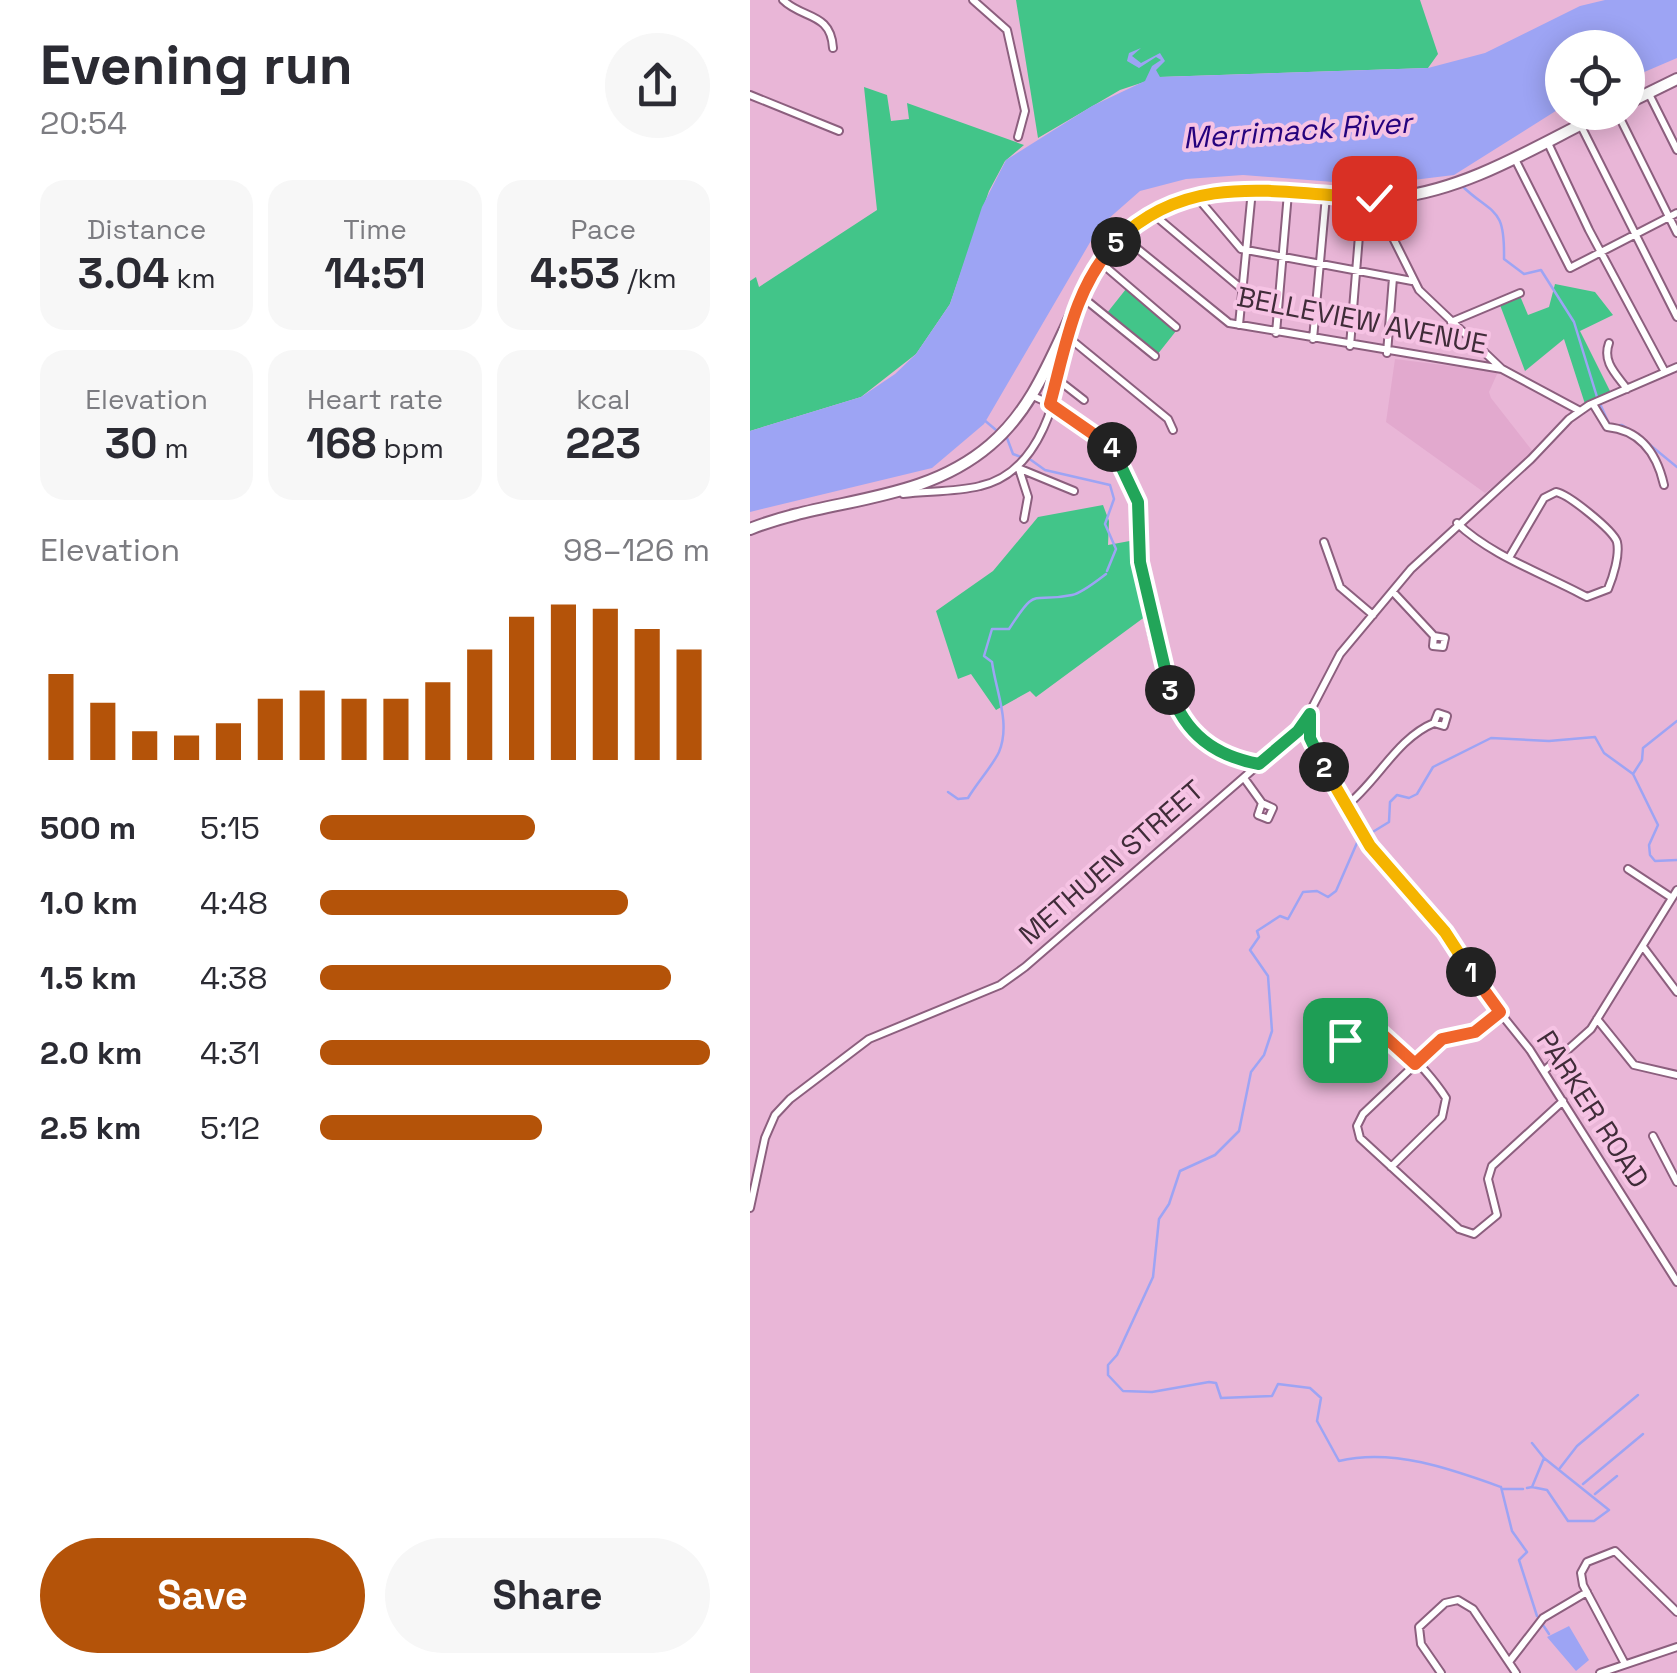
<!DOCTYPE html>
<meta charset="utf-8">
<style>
:root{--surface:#fff;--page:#f7f7f7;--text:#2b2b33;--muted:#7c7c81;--accent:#b45309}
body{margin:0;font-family:"Space Grotesk",sans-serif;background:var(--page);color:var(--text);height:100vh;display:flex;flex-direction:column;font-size:38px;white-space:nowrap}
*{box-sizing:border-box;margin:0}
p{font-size:32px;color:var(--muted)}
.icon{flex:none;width:55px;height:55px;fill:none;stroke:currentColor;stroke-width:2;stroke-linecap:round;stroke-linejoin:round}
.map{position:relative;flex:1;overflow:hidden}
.panel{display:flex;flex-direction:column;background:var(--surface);width:750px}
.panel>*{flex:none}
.fabs{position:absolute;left:795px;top:30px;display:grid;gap:20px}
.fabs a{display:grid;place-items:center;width:100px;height:100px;border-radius:50%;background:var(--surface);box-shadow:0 5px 25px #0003;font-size:50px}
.pin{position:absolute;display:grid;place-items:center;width:85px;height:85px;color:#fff;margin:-42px;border-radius:20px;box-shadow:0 5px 15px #0006}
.km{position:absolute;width:50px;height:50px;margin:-25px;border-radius:50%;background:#222;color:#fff;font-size:28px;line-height:50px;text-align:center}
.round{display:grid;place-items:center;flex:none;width:105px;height:105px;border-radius:52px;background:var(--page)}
.summary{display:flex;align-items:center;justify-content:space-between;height:170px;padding:0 40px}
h1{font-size:55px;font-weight:600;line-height:75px}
.metrics{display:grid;grid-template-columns:repeat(3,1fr);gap:15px;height:170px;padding:10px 40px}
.metrics div{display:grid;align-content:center;border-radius:25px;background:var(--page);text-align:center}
.metrics b{font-size:42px;font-weight:600}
.metrics small{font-size:28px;font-weight:400}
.metrics p{font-size:28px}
.chart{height:280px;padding:20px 40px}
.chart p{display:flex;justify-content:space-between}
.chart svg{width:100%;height:180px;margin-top:10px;stroke:var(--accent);stroke-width:6}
.cta{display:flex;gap:20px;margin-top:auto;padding:20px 40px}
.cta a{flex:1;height:115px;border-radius:60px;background:var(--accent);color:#fff;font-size:40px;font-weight:600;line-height:115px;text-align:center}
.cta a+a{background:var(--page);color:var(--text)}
ul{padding:0 40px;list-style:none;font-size:32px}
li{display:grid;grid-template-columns:160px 120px 1fr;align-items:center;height:75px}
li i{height:25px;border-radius:12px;background:var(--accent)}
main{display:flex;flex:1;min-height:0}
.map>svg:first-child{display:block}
.built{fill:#e2a9ce}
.green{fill:#42c589}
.water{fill:#9da4f4}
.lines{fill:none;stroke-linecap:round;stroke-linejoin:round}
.stream{stroke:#9da4f4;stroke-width:2.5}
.minor-casing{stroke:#8c5f7e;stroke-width:10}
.major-casing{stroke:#8c5f7e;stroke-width:14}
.minor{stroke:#fff;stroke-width:6}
.major{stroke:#fff;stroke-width:10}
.split-1-casing{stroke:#fff;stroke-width:20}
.split-2-casing{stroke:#fff;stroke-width:20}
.split-3-casing{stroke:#fff;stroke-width:20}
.split-4-casing{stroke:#fff;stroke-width:20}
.split-5-casing{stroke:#fff;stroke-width:20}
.split-6-casing{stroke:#fff;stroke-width:20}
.split-1{stroke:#f0652b;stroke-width:12}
.split-2{stroke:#f5b400;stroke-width:12}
.split-3{stroke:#22a559;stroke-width:12}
.split-4{stroke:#22a559;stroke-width:12}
.split-5{stroke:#f0652b;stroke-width:12}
.split-6{stroke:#f5b400;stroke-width:12}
.labels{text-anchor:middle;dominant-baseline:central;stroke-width:8;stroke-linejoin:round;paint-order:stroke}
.street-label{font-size:28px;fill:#402c39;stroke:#f6c3e4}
.water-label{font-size:30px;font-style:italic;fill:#25027e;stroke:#f6c3e4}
</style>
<main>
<section class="panel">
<div class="summary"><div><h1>Evening run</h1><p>20:54</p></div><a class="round"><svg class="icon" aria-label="share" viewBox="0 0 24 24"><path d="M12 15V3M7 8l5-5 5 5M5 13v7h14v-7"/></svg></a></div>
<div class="metrics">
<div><p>Distance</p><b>3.04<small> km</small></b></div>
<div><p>Time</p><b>14:51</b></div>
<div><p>Pace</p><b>4:53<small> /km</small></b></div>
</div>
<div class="metrics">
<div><p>Elevation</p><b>30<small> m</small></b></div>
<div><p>Heart rate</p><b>168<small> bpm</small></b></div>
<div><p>kcal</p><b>223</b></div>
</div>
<div class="chart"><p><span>Elevation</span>98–126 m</p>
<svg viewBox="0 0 160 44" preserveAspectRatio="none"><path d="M5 44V23M15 44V30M25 44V37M35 44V38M45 44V35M55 44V29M65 44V27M75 44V29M85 44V29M95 44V25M105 44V17M115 44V9M125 44V6M135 44V7M145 44V12M155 44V17"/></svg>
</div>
<ul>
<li><b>500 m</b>5:15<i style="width:55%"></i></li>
<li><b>1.0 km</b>4:48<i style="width:79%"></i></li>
<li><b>1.5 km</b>4:38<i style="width:90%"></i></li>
<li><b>2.0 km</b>4:31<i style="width:100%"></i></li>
<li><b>2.5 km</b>5:12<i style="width:57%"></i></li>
</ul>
<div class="cta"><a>Save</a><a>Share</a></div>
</section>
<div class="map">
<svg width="927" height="1673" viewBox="0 0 927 1673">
<rect width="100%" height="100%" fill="#e9b6d7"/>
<!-- built -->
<path class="built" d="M645,359l103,13 -9,20 2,6 43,55 -49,40 -99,-71z"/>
<!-- green -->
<path class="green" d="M266,0h404l18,54 -10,14 -269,9 -39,13 -82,48z
M114,87l23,8 4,26 18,-2 -2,-16 117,42 -19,16 -16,30 -39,113 -34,50 -55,43 -111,34v-150l6,-4 3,10 118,-77z
M805,284l40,8 18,23 -33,16 31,62 -26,11 -21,-65 -39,32 -25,-66 20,-9 8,19 21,-8z
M376,289l50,42 -19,24 -50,-42z
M353,505l6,16 -1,24 27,-5 11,76 -110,81 -6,-6 -34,19 -25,-36 -13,5 -22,-68 57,-40 45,-54z"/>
<!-- water -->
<path class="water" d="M855,0h72v58l-49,21v-31h-66v59l-108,68 -82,10 -129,-10 -57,4 -46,12 -41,36 -115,197 -52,44 -182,44v-81l111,-34 34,-23 21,-20 34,-50 32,-97 24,-47 86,-54 53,-25 7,-15 9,-6 -5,-3 -17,11 -12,-7 2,-8 12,-5 -9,8 9,7 19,-10 5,8 -9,9 4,7 268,-9 57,-15 95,-47z
M819,1626l20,34 -13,11 -29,-34z"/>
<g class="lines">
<!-- stream -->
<path class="stream" d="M711,185c32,31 44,20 43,74l20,15 17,-4 33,52 23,75
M851,406l9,20 12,-1 8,5
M233,419l13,11
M257,438l6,16 8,3
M894,440l33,27
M281,460l14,10 65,15 4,14 -9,25 11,25 -9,22
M927,721l-34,27 -1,12 -9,14 25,51 -9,20 1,10 5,6 22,-1
M198,792l10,7 10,-1c9,-15 25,-33 31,-46 12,-29 -3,-60 -7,-90l-8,-6 8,-27h17c29,-45 21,-25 63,-34 10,-2 26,-15 34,-21
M616,831l5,2 18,-11 1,-20 7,-7 12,3 8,-4 16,-27 58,-29 58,3 46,-4 9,16 29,21
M610,836l-24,55 -8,6 -11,-6 -14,1 -15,27 -8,-3 -23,15 2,6 -9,13 18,26 4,55 -8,24 -13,17 -12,59 -24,24 -35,16 -11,33 -10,15 -6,58 -36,78 -9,10v10l15,16 29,1 57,-10 7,1 5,15 51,-2 6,-12 32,4 11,10 -4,23 22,40c54,-13 112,8 162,26l11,44 15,21 -8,8 18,56
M810,1468l17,-22 61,-51
M833,1484l60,-50
M782,1487l15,3 21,31h26l15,-11 -65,-52
M777,1488l5,-1 12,-29 -12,-15
M752,1489h21
M845,1494l22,-18
M793,1625l6,9"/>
<!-- minor casing -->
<g class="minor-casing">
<path id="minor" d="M33,0c19,19 48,12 50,48
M223,0l34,30 18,81 -7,26
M899,94l28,56
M0,95l89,36
M867,112l60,121
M831,126l96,191
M797,141l42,89 76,142
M764,157l56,111 107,-55
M446,196l45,53 171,32
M623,198l46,92 83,79 78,42
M403,214l90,76
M373,237l106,86 273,46
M350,262l76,65
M331,296l74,60
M701,322l69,-29
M489,325l13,-135
M526,333l12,-140
M318,337l100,82 5,11
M563,339l13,-143
M859,343c-7,19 7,31 18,46
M600,346l12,-147
M637,353l6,-75
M307,379l27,21
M283,396c27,12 67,31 83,56 25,40 19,61 23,103 6,56 24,165 76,197 13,8 29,9 44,12
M843,404l14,23c34,3 50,27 57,58
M268,468l56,23
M269,469l9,28 -4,22
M153,494c25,-3 53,-2 77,-8 67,-15 79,-102 90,-159
M707,523c32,31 84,50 124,71l6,3 21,-8c5,-12 12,-34 9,-47 -4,-12 -49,-48 -61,-50l-12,6 -34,58
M574,542l16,45 33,28
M643,592l41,44 -1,10 10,1 2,-9 -11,-2
M559,720l3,24 47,86 90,107 36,57 45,56 147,232
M494,778l18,25 -4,12 10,4 5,-11 -11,-5
M596,806c31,-24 51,-68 88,-83l10,3 3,-10 -9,-3 -4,10
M878,869l44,29
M894,948l33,44
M750,1012l-25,20 -33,7 -79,75 -6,12 3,12 99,91 15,5 23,-19 -9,-36 4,-13 71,-65
M847,1019l37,46 43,10
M596,1025v13l-11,2 -2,-8c33,-34 95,38 113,66l-4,19 -51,50
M794,1071l47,-42 86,-139
M903,1136l24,46
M0,1208l15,-70 10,-23 15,-16 79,-60 131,-54 25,-18 277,-240 38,-73 71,-85 120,-110 38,-40 20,-14 88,-38
M759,1662l34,-44 44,-26
M875,1664l-42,-79 -2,-12 6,-11 28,-11 62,61
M691,1673l-20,-29 -2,-17 26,-24 13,-3 15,9 43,64
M850,1673l77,-26"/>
</g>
<!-- major casing -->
<g class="major-casing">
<path id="major" d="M878,103l49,-24
M0,529c80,-32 171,-25 240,-84 78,-66 75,-185 168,-235 77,-41 158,-4 239,-13 73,-8 144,-54 209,-85"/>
</g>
<!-- minor -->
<use href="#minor" class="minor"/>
<!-- major -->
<use href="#major" class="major"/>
</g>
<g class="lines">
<!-- split-1 casing -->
<g class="split-1-casing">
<path id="split-1" d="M595,1040l1,-16 26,1 43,39 27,-25 33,-7 25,-20 -29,-40"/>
</g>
<!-- split-2 casing -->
<g class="split-2-casing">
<path id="split-2" d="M574,767l46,79 75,86 26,40"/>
</g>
<!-- split-3 casing -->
<g class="split-3-casing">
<path id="split-3" d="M420,690c15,44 45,66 89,74l39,-33 12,-17v24l14,29"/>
</g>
<!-- split-4 casing -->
<g class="split-4-casing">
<path id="split-4" d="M362,447l26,55 2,60 30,128"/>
</g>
<!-- split-5 casing -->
<g class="split-5-casing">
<path id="split-5" d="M362,447l-62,-43c16,-59 24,-116 66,-162"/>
</g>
<!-- split-6 casing -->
<g class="split-6-casing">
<path id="split-6" d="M366,242c73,-73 165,-48 258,-44"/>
</g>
<!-- split-1 -->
<use href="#split-1" class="split-1"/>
<!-- split-2 -->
<use href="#split-2" class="split-2"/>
<!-- split-3 -->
<use href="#split-3" class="split-3"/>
<!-- split-4 -->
<use href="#split-4" class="split-4"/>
<!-- split-5 -->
<use href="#split-5" class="split-5"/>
<!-- split-6 -->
<use href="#split-6" class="split-6"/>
</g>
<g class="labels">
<!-- street labels -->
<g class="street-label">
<text transform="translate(612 320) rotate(11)">BELLEVIEW AVENUE</text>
<text transform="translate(361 862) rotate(-41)">METHUEN STREET</text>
<text transform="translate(843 1109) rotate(57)">PARKER ROAD</text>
</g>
<!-- water labels -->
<g class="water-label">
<text transform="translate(547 130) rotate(-4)">Merrimack River</text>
</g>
</g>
</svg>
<div class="fabs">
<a><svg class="icon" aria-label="locate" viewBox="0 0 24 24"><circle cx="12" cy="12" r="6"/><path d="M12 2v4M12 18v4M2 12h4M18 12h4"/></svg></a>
</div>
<div class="pin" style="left:595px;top:1040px;background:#1e9e55"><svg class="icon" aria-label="arrive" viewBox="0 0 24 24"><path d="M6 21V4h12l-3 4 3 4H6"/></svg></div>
<div class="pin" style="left:624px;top:198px;background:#d93025"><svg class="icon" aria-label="check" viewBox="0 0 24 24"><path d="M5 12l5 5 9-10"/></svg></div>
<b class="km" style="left:721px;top:972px">1</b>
<b class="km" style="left:574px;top:767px">2</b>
<b class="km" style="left:420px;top:690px">3</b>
<b class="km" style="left:362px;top:447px">4</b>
<b class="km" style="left:366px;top:242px">5</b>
</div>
</main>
